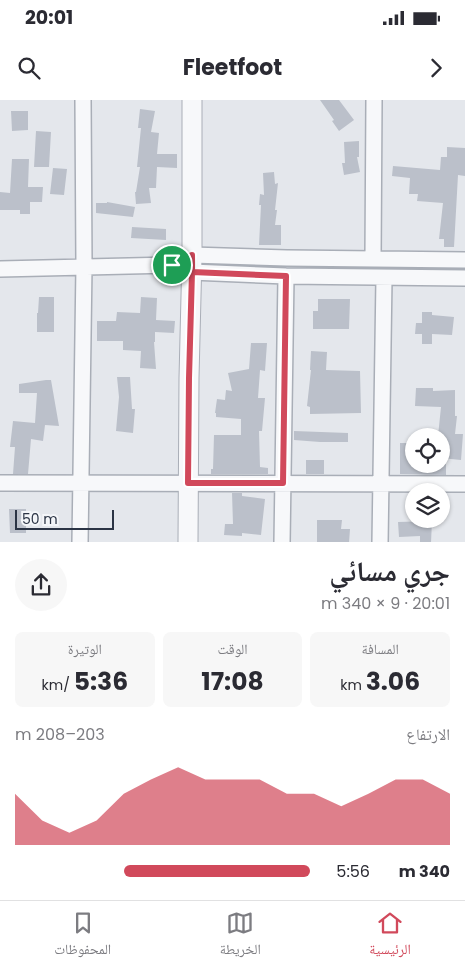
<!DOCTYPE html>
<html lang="ar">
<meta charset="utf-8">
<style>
:root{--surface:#fff;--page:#f7f7f7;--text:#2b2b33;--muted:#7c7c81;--line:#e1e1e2;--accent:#d1495b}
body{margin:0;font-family:Poppins,"Noto Naskh Arabic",sans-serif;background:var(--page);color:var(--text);direction:rtl;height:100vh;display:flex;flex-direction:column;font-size:19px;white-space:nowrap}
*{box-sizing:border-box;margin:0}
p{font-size:16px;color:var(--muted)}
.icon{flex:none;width:28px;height:28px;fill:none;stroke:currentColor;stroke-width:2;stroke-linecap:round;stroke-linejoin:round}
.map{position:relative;height:442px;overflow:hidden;direction:ltr}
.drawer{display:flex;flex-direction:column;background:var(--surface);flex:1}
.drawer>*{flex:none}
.controls{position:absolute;left:405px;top:328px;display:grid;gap:10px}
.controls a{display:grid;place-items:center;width:45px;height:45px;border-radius:50%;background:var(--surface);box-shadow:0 1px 4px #0004;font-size:25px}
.scale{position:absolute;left:15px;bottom:12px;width:99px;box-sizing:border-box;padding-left:5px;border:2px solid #2b3445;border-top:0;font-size:14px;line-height:18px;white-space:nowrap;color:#2b3445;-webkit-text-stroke:4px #f4f6f9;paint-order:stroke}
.pin{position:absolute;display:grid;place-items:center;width:42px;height:42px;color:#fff;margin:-21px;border:2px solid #fff;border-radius:50%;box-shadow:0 1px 5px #0007}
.round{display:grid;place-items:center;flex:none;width:52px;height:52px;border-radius:26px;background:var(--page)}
.head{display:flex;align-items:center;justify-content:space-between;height:85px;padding:0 15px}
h1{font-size:28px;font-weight:700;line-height:38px}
.stats{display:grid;grid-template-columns:repeat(3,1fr);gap:8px;height:85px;padding:5px 15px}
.stats div{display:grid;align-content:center;border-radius:8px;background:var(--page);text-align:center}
.stats b{font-size:25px;font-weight:700}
.stats small{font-size:14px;font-weight:400}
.stats p{font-size:14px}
.chart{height:140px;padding:10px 15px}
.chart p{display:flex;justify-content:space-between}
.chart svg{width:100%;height:90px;margin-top:5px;fill:var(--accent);opacity:.7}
ul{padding:0 15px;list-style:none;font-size:16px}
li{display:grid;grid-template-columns:80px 60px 1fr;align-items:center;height:38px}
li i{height:12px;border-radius:6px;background:var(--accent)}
.status{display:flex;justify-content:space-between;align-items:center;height:35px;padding:0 25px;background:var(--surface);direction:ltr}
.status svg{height:14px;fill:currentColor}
header{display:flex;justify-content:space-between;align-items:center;height:65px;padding:0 15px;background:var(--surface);font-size:22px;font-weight:700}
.tab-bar{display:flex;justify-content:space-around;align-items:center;height:70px;border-top:1px solid var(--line);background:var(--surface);font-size:14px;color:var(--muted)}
.tab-bar a{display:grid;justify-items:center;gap:2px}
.tab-bar .on{color:var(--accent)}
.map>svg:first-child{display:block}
.building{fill:#bbc0ca}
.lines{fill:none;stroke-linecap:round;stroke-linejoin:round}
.minor-casing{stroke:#a9aeb7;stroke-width:18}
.tertiary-casing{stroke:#a9aeb7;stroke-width:21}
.minor{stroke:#f7f8fa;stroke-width:15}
.tertiary{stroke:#f7f8fa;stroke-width:19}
.route-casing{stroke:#fff;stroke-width:10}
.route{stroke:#d1495b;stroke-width:6}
</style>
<div class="status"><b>20:01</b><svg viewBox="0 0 49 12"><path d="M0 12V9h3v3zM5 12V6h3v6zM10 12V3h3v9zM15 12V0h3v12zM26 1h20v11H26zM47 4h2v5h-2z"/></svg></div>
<header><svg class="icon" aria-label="forward" viewBox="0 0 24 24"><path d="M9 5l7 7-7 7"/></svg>Fleetfoot<svg class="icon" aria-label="search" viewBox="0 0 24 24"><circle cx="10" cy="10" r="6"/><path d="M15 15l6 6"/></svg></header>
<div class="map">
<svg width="465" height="443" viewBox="0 0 465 443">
<rect width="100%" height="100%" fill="#e4e7ec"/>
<!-- building -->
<path class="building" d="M320,0h19l15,20 -15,11 -7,-10 2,-1z
M140,9l15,2 -4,21 8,1 -2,21h20v14l-20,-1 -1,21h-7l2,15 -15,1 -1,-12h1l4,-25h-3l4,-39h-3z
M11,11h17v19l-16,1z
M36,31l15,1 -2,35h-15z
M359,41v16h-2l3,15 -16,3 -2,-12h3l-1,-21z
M447,47l18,1v28l-7,-1 -4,72h-10v-8h-5l4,-36 -26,-2 1,-7h-9l1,-16 -18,-2 1,-10 47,4 1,-13h6z
M12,59h17l-1,28h15l-1,15h-12v12h-10v-4h-20v-18l10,1z
M53,68l14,1 -3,26 -14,-1z
M274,72l1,12 3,-1 -3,27h2l-2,15h6v20h-22l2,-40h-2l1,-11 4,1 -1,-22z
M107,102l28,5 -2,10 -37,-4v-10h11z
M132,127l34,2v11l-35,-2z
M39,197h15v35h-17v-19h1z
M141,197l16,1 -1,22 19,1 -1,12 -19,-1v10h-1l2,27 -16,-1 1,-17 -18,-1v-9h-26v-20h19l1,-9 23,1z
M318,199h32l-1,30h-36v-18h5z
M422,212h10v3l22,2 -2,18 -20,-1v10h-10v-10h-7l1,-11h6z
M251,243h16l-2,28 -5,-1 -2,28h7l-3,33h-3l1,36 8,1v6h-57v-5h2l1,-34h27v-16l-25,-2v-4h-1l2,-14 8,1 1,-10 6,1 -4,-18 21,-4z
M311,251l16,1 -1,18 34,1 1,42 -51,1v-7l-3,-1 4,-36h-1z
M117,277h13l2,32h3l-2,24 -17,-2 3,-34z
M46,280h5l8,46 -14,-1 -2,16 -12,-2 -3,35h-15l2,-27h-5l3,-26 22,2 2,-30h-18v-9z
M416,288h17v3l22,-1v26h2l-2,18h8l-2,26 -20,-2v-22h-3l3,-29 -26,-1z
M294,331l54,2v9h-28l-26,-2z
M400,343h14v21h32v11l-46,-1z
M306,360h18v14h-18z
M232,393h10v3l23,3 -4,36 -19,-2v3l-18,-1 1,-11h8z
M9,409h17v24h-16z
M317,420h25l-1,9h9l-1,14h-32z
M432,421l-1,22h-11v-7l-21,1 -1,-15z"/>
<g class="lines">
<!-- minor casing -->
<g class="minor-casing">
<path id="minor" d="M373,159l1,-159
M183,160l9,-5 95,3 178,2
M0,169l172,-4 19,7 95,4 179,2
M0,383l465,1
M80,443l4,-277 -1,-166
M282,443l4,-267
M380,443l4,-265"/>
</g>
<!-- tertiary casing -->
<g class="tertiary-casing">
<path id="tertiary" d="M188,443l1,-165 3,-123v-155"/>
</g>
<!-- minor -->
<use href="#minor" class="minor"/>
<!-- tertiary -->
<use href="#tertiary" class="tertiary"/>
</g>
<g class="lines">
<!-- route casing -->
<g class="route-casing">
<path id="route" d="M172,165l20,7 -3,106 -1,105h95l3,-207 -94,-4v-17l-20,10"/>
</g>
<!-- route -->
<use href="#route" class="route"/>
</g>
</svg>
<div class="controls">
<a><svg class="icon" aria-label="locate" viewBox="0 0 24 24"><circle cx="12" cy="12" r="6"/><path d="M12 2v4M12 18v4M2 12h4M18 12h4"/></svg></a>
<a><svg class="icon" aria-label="layers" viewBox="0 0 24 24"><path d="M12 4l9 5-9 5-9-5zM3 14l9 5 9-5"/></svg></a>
</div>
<div class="scale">50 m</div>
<div class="pin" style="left:172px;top:165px;background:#1e9e55"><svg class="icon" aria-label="arrive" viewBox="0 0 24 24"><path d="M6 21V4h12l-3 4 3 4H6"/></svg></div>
</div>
<section class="drawer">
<div class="head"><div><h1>جري مسائي</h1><p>20:01 · 9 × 340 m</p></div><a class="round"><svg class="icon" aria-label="share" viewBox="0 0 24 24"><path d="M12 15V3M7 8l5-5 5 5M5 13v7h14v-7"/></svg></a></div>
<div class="stats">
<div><p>المسافة</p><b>3.06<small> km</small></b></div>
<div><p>الوقت</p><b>17:08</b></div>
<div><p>الوتيرة</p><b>5:36<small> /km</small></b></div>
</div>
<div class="chart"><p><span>الارتفاع</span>203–208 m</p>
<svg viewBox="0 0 160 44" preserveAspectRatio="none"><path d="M0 44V19L10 32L20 38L30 32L40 19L50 12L60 6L70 12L80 12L90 12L100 19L110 19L120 25L130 19L140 12L150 12L160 19V44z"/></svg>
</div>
<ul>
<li><b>340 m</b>5:56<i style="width:63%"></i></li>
</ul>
</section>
<nav class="tab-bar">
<a class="on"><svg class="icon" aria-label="home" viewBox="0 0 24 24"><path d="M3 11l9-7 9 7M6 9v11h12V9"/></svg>الرئيسية</a>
<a><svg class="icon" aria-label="map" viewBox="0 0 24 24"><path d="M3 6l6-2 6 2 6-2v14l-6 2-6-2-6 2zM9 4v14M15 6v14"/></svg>الخريطة</a>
<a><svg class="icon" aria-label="saved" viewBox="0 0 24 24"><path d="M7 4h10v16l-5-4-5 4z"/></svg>المحفوظات</a>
</nav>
